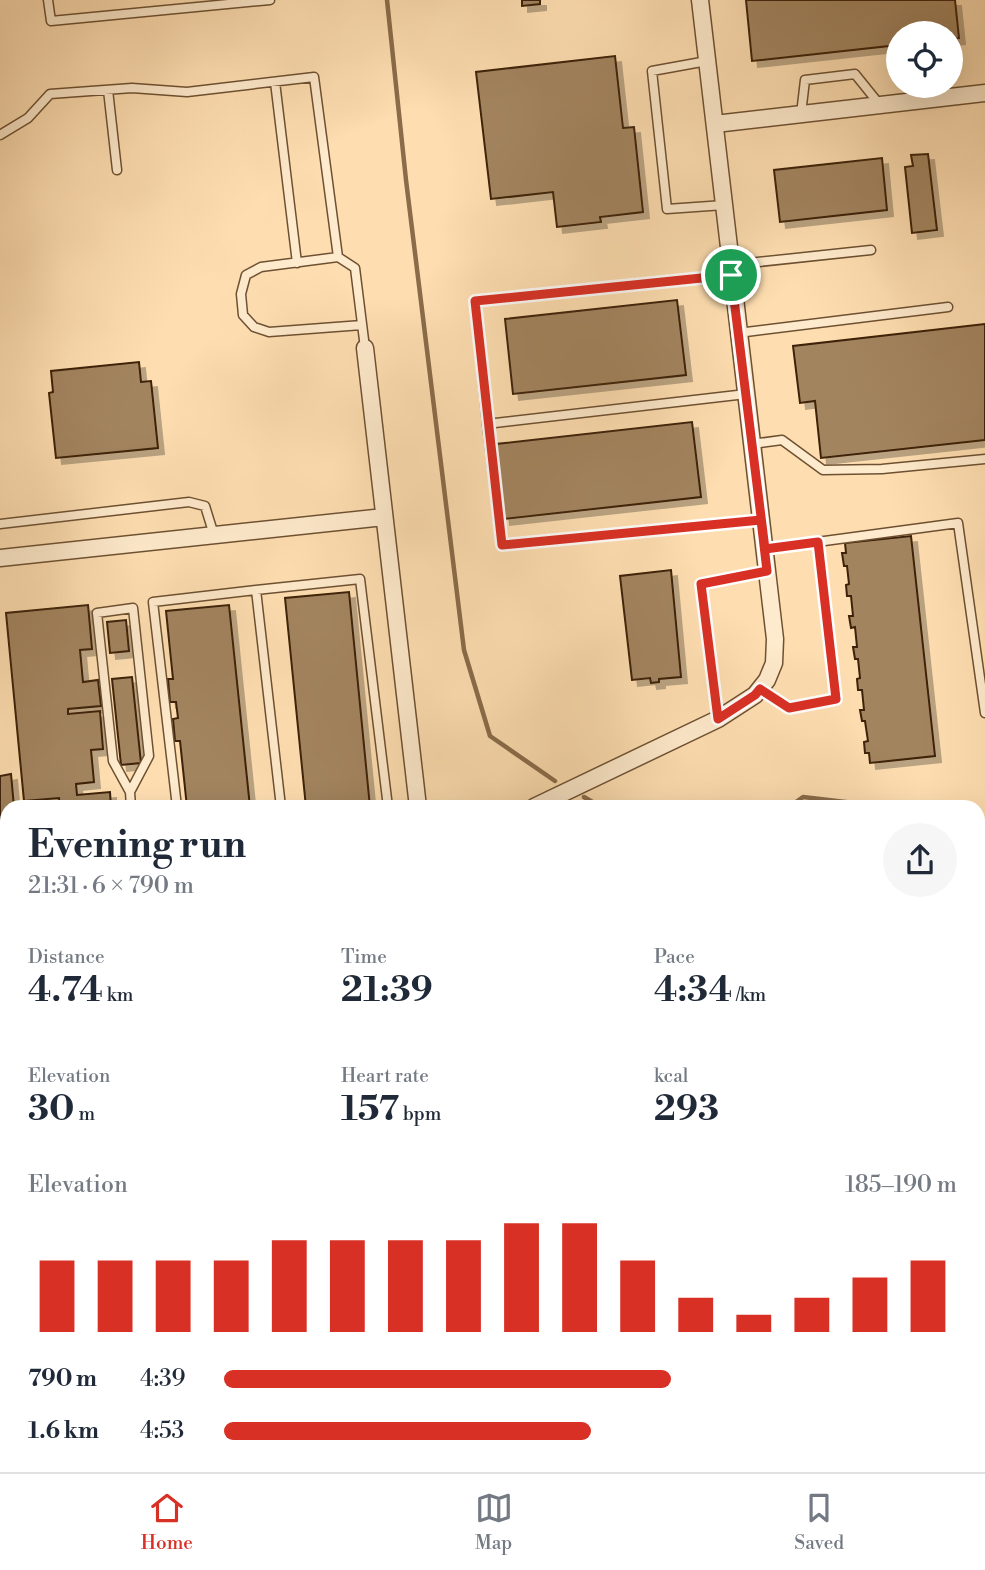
<!DOCTYPE html>
<meta charset="utf-8">
<style>
:root{--surface:#fff;--page:#f6f6f7;--text:#1f2937;--muted:#747a83;--line:#e0e1e3;--accent:#d93025}
body{margin:0;font-family:"Libre Bodoni",serif;background:var(--page);color:var(--text);height:100vh;display:flex;flex-direction:column;font-size:26px;white-space:nowrap}
*{box-sizing:border-box;margin:0}
p{font-size:23px;color:var(--muted)}
.icon{flex:none;width:38px;height:38px;fill:none;stroke:currentColor;stroke-width:2;stroke-linecap:round;stroke-linejoin:round}
.map{position:relative;flex:1;overflow:hidden}
.details{position:absolute;left:0px;top:800px;width:985px;height:674px;display:flex;flex-direction:column;background:var(--surface);border-radius:21px 21px 0 0;box-shadow:0 7px 28px #0002}
.details>*{flex:none}
.fabs{position:absolute;left:886px;top:21px;display:grid;gap:14px}
.fabs a{display:grid;place-items:center;width:77px;height:77px;border-radius:50%;background:var(--surface);box-shadow:0 7px 28px #0002;font-size:35px}
.pin{position:absolute;display:grid;place-items:center;width:60px;height:60px;color:#fff;margin:-30px;border:4px solid #fff;border-radius:50%;box-shadow:0 2px 7px #0007}
.round{display:grid;place-items:center;flex:none;width:74px;height:74px;border-radius:37px;background:var(--page)}
.head{display:flex;align-items:center;justify-content:space-between;height:119px;padding:0 28px}
h1{font-size:38px;font-weight:800;line-height:52px}
.metrics{display:grid;grid-template-columns:repeat(3,1fr);gap:10px;height:119px;padding:7px 28px}
.metrics div{display:grid;align-content:center}
.metrics b{font-size:35px;font-weight:800}
.metrics small{font-size:19px;font-weight:400}
.metrics p{font-size:19px}
.chart{height:196px;padding:14px 28px}
.chart p{display:flex;justify-content:space-between}
.chart svg{width:100%;height:126px;margin-top:7px;stroke:var(--accent);stroke-width:6}
ul{padding:0 28px;list-style:none;font-size:23px}
li{display:grid;grid-template-columns:112px 84px 1fr;align-items:center;height:52px}
li i{height:18px;border-radius:9px;background:var(--accent)}
.tab-bar{display:flex;justify-content:space-around;align-items:center;height:98px;border-top:2px solid var(--line);background:var(--surface);font-size:19px;color:var(--muted)}
.tab-bar a{display:grid;justify-items:center;gap:4px}
.tab-bar .current{color:var(--accent)}
.map>svg:first-child{display:block}
.lines{fill:none;stroke-linecap:round;stroke-linejoin:round}
.stream{stroke:#8a6c4a;stroke-width:4.5}
.building{fill:#a2845f;stroke:#3e2207;stroke-width:2;filter:url(#shadow)}
.service-casing{stroke:#6e5132;stroke-width:11}
.minor-casing{stroke:#6e5132;stroke-width:19}
.secondary-casing{stroke:#3e2207;stroke-width:26}
.service{stroke:#feeacc;stroke-width:8}
.minor{stroke:#feeacc;stroke-width:16}
.secondary{stroke:#feeacc;stroke-width:23}
.route-casing{stroke:#fff;stroke-width:14}
.route{stroke:#d93025;stroke-width:9}
</style>
<div class="map">
<svg width="985" height="1472" viewBox="0 0 985 1472">
<defs>
<filter id="shadow"><feDropShadow dx="6" dy="6" stdDeviation="0" flood-color="#0004"/></filter>
</defs>
<rect width="100%" height="100%" fill="#fedeb1"/>
<filter id="stains"><feTurbulence type="fractalNoise" baseFrequency=".00286" numOctaves="4"/><feColorMatrix values="0 0 0 0 .2 0 0 0 0 .09 0 0 0 0 .02 0 0 0 .5 -.17"/></filter>
<radialGradient id="worn" r=".72"><stop offset=".6" stop-color="#630" stop-opacity="0"/><stop offset="1" stop-color="#630" stop-opacity=".3"/></radialGradient>
<g class="lines">
<!-- stream -->
<path class="stream" d="M387,0l19,180 58,470 26,86 65,45
M584,797l17,10
M789,807l14,-10 85,10
M978,830l7,8"/>
</g>
<!-- building -->
<path class="building" d="M522,0h18v4l-18,2z
M746,0h209l4,38 -9,1v-6h-52v12l-146,16z
M615,56l8,72 11,-1 9,85 -43,5 1,5 -44,5 -4,-35 -62,7 -15,-127z
M928,154l9,76 -25,3 -7,-66 8,-1 -2,-11z
M882,158l5,52 -107,12 -6,-52z
M677,300l9,75 -173,19 -8,-75z
M985,324v116l-164,18 -6,-57 -15,2 -7,-57z
M139,362l2,20 10,-1 7,67 -102,10 -7,-65 4,-1 -2,-21z
M692,422l9,75 -197,22 -8,-75z
M911,536l24,220 -65,7 -1,-10h-4l-1,-11 4,-1 -3,-20h-3l-2,-11h4l-2,-20h-4l-1,-11 3,-1 -2,-19h-3l-2,-12h4l-2,-20 -4,1 -2,-12h4l-2,-20h-4l-1,-11 3,-1 -2,-18h-3l-2,-13h4l-1,-10z
M671,570l10,107 -22,2v3l-8,1 -1,-5 -18,2 -12,-104z
M349,592l21,215h-64l-21,-209z
M88,605l4,44 -12,1 3,32 15,-2 3,26 -33,3v5l32,-3 3,38 -12,1 3,32 -18,2 1,11 33,-3 1,15h-51l-1,-9 -35,3 -18,-188z
M229,605l21,202h-63l-7,-66h-5l-2,-22 5,-1 -2,-16h-6l-2,-23h5l-7,-68z
M126,620l3,31 -19,2 -3,-31z
M132,677l9,86 -20,2 -9,-86z
M11,774l3,33h-7v41h-7v-72z
M5,978l2,95 -7,1v-95z
M0,1092h7v102l-7,1z
M985,1270v173l-7,1v-173z
M88,1466h73v6h-73z
M266,1466h185v6h-184z"/>
<g class="lines">
<!-- service casing -->
<g class="service-casing">
<path id="service" d="M48,0l3,21 219,-21
M707,61l-55,10 15,138 57,-4
M275,82l22,181
M108,90l9,80
M801,114l4,-34 50,-6 25,31
M0,135l28,-17 22,-24 82,-6 55,4 127,-15 24,180
M730,265l141,-15
M731,275l-256,26 12,123 259,-30
M362,325l-93,7 -15,-5 -11,-12 -2,-21 5,-19 15,-8 77,-10 17,11 10,80
M738,333l210,-26
M487,424l15,121 259,-24
M752,444l30,-4 41,30 59,-1 103,-10
M0,524l189,-22 16,4 9,29
M765,549l193,-26 27,190
M759,689l30,18 47,-8 -18,-157
M718,719l-17,-135 66,-13
M130,792l19,-36 -16,-148 -36,5 16,148 17,31 1,15
M177,807l-24,-205 103,-12
M281,807l-25,-217 104,-11 28,228
M978,1019l7,10
M978,1060h7
M978,1102l7,-1
M0,1219l7,-1
M978,1247h7
M978,1450l7,-1
M459,1466v6
M783,1472l68,-6"/>
</g>
<!-- minor casing -->
<g class="minor-casing">
<path id="minor" d="M715,124l270,-31
M365,348l53,459
M0,558l384,-41
M534,807l184,-88 37,-24 12,-15 7,-17 1,-24 -75,-639
M0,908l7,-1
M219,1466v6
M743,1466v6"/>
</g>
<!-- secondary casing -->
<g class="secondary-casing">
<path id="secondary" d="M978,1174l7,-1
M0,1281h7"/>
</g>
<!-- service -->
<use href="#service" class="service"/>
<!-- minor -->
<use href="#minor" class="minor"/>
<!-- secondary -->
<use href="#secondary" class="secondary"/>
</g>
<g class="lines">
<!-- route casing -->
<g class="route-casing">
<path id="route" d="M731,275l-256,26 27,244 259,-25 6,51 -66,13 17,135 37,-24 5,-6 29,19 47,-9 -18,-157 -53,7 -34,-274"/>
</g>
<!-- route -->
<use href="#route" class="route"/>
</g>
<rect width="100%" height="100%" filter="url(#stains)"/>
<rect width="100%" height="100%" fill="url(#worn)"/>
</svg>
<div class="fabs">
<a><svg class="icon" aria-label="locate" viewBox="0 0 24 24"><circle cx="12" cy="12" r="6"/><path d="M12 2v4M12 18v4M2 12h4M18 12h4"/></svg></a>
</div>
<div class="pin" style="left:731px;top:275px;background:#1e9e55"><svg class="icon" aria-label="arrive" viewBox="0 0 24 24"><path d="M6 21V4h12l-3 4 3 4H6"/></svg></div>
<section class="details">
<div class="head"><div><h1>Evening run</h1><p>21:31 · 6 × 790 m</p></div><a class="round"><svg class="icon" aria-label="share" viewBox="0 0 24 24"><path d="M12 15V3M7 8l5-5 5 5M5 13v7h14v-7"/></svg></a></div>
<div class="metrics">
<div><p>Distance</p><b>4.74<small> km</small></b></div>
<div><p>Time</p><b>21:39</b></div>
<div><p>Pace</p><b>4:34<small> /km</small></b></div>
</div>
<div class="metrics">
<div><p>Elevation</p><b>30<small> m</small></b></div>
<div><p>Heart rate</p><b>157<small> bpm</small></b></div>
<div><p>kcal</p><b>293</b></div>
</div>
<div class="chart"><p><span>Elevation</span>185–190 m</p>
<svg viewBox="0 0 160 44" preserveAspectRatio="none"><path d="M5 44V19M15 44V19M25 44V19M35 44V19M45 44V12M55 44V12M65 44V12M75 44V12M85 44V6M95 44V6M105 44V19M115 44V32M125 44V38M135 44V32M145 44V25M155 44V19"/></svg>
</div>
<ul>
<li><b>790 m</b>4:39<i style="width:61%"></i></li>
<li><b>1.6 km</b>4:53<i style="width:50%"></i></li>
</ul>
</section>
</div>
<nav class="tab-bar">
<a class="current"><svg class="icon" aria-label="home" viewBox="0 0 24 24"><path d="M3 11l9-7 9 7M6 9v11h12V9"/></svg>Home</a>
<a><svg class="icon" aria-label="map" viewBox="0 0 24 24"><path d="M3 6l6-2 6 2 6-2v14l-6 2-6-2-6 2zM9 4v14M15 6v14"/></svg>Map</a>
<a><svg class="icon" aria-label="saved" viewBox="0 0 24 24"><path d="M7 4h10v16l-5-4-5 4z"/></svg>Saved</a>
</nav>
